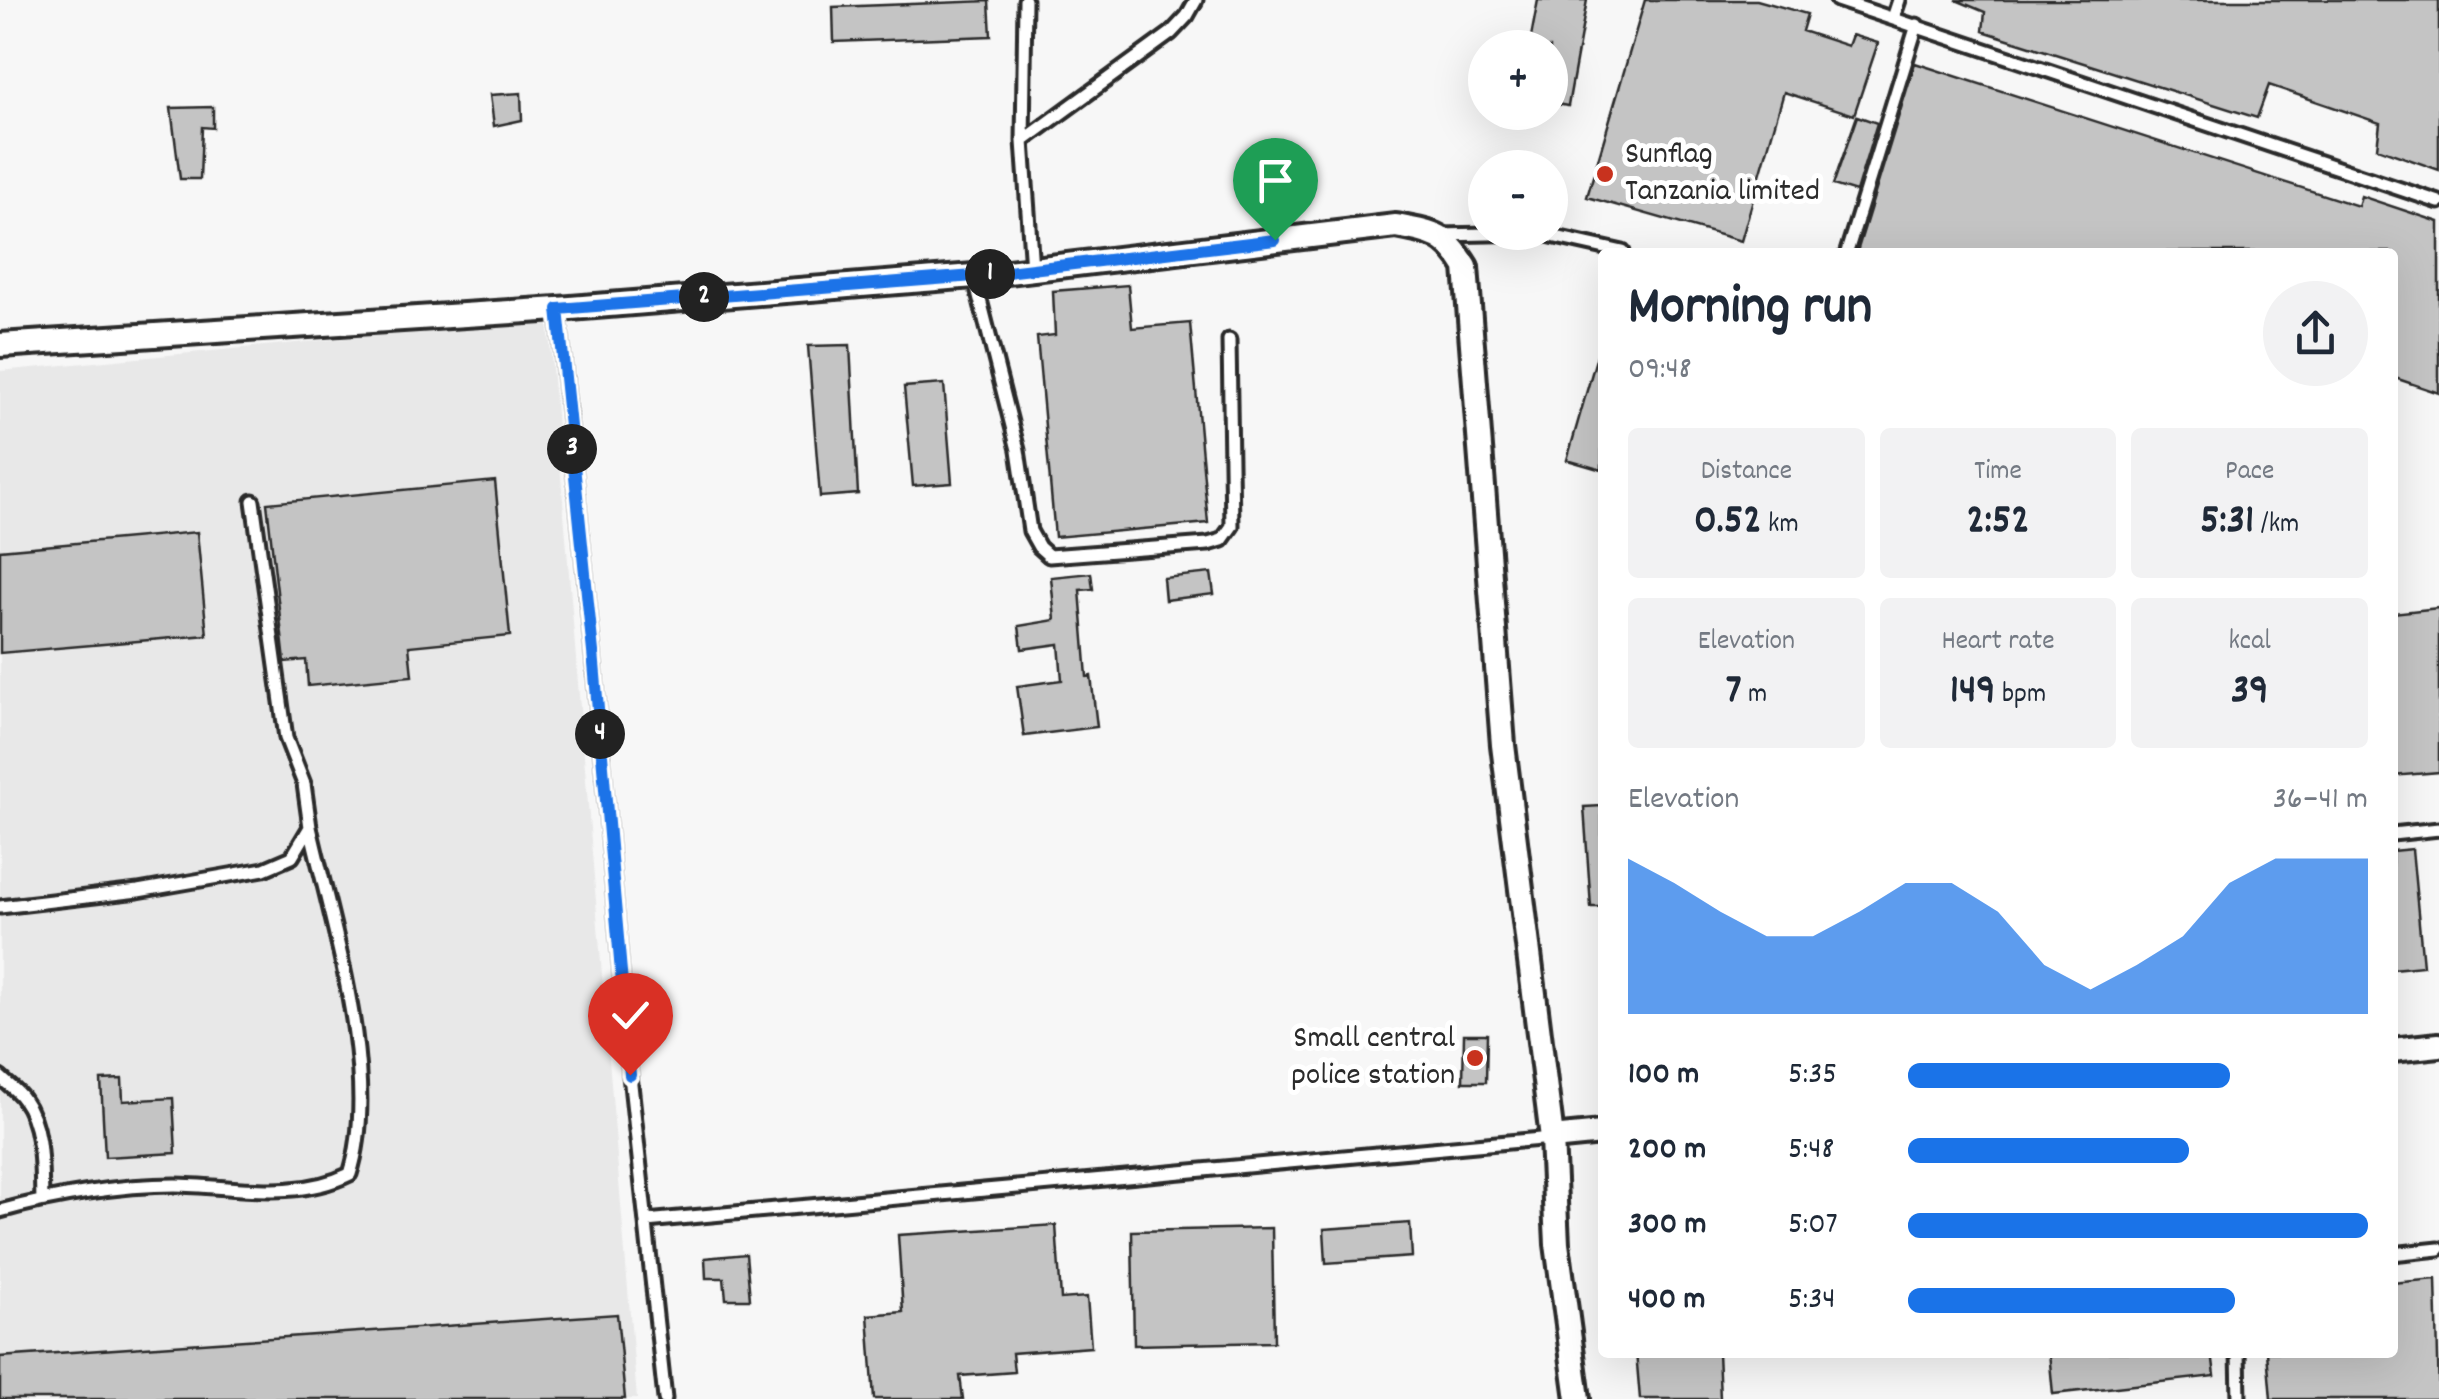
<!DOCTYPE html>
<meta charset="utf-8">
<style>
:root{--surface:#fff;--page:#f2f2f3;--text:#1f2937;--muted:#747a83;--accent:#1a73e8}
body{margin:0;font-family:Dekko,sans-serif;background:var(--page);color:var(--text);height:100vh;display:flex;flex-direction:column;font-size:38px;white-space:nowrap}
*{box-sizing:border-box;margin:0}
p{font-size:32px;color:var(--muted)}
.icon{flex:none;width:55px;height:55px;fill:none;stroke:currentColor;stroke-width:2;stroke-linecap:round;stroke-linejoin:round}
.map{position:relative;flex:1;overflow:hidden}
.details{position:absolute;left:1598px;top:248px;width:800px;height:1110px;display:flex;flex-direction:column;background:var(--surface);border-radius:10px;box-shadow:0 10px 40px #0002}
.details>*{flex:none}
.buttons{position:absolute;left:1468px;top:30px;display:grid;gap:20px}
.buttons a{display:grid;place-items:center;width:100px;height:100px;border-radius:50%;background:var(--surface);box-shadow:0 10px 40px #0002;font-size:50px}
.pin{position:absolute;display:grid;place-items:center;width:85px;height:85px;color:#fff;margin:-102px -42px;border-radius:50% 50% 50% 0;rotate:-45deg;box-shadow:0 0 10px #0007}
.pin .icon{rotate:45deg}
.km{position:absolute;width:50px;height:50px;margin:-25px;border-radius:50%;background:#222;color:#fff;font-size:28px;line-height:50px;text-align:center}
.round{display:grid;place-items:center;flex:none;width:105px;height:105px;border-radius:52px;background:var(--page)}
.summary{display:flex;align-items:center;justify-content:space-between;height:170px;padding:0 30px}
h1{font-size:55px;font-weight:800;line-height:75px}
.figures{display:grid;grid-template-columns:repeat(3,1fr);gap:15px;height:170px;padding:10px 30px}
.figures div{display:grid;align-content:center;border-radius:10px;background:var(--page);text-align:center}
.figures b{font-size:42px;font-weight:800}
.figures small{font-size:28px;font-weight:400}
.figures p{font-size:28px}
.chart{height:280px;padding:20px 30px}
.chart p{display:flex;justify-content:space-between}
.chart svg{width:100%;height:180px;margin-top:10px;fill:var(--accent);opacity:.7}
ul{padding:0 30px;list-style:none;font-size:32px}
li{display:grid;grid-template-columns:160px 120px 1fr;align-items:center;height:75px}
li i{height:25px;border-radius:12px;background:var(--accent)}
.map>svg:first-child{display:block}
.built{fill:#e8e8e8}
.building{fill:#c4c4c4;stroke:#2b2b2b;stroke-width:2.5}
.lines{fill:none;stroke-linecap:round;stroke-linejoin:round}
.lane-casing{stroke:#2b2b2b;stroke-width:19}
.street-casing{stroke:#2b2b2b;stroke-width:30}
.lane{stroke:#fff;stroke-width:11}
.street{stroke:#fff;stroke-width:22}
.route-casing{stroke:#fff;stroke-width:20}
.route{stroke:#1a73e8;stroke-width:12}
.poi-dot{fill:#c8321e;stroke:#fff;stroke-width:4}
.labels{text-anchor:middle;dominant-baseline:central;stroke-width:10;stroke-linejoin:round;paint-order:stroke}
.poi-label{font-size:32px;fill:#2b2b2b;stroke:#fff;text-anchor:start}
</style>
<div class="map">
<svg width="2439" height="1399" viewBox="0 0 2439 1399">
<rect width="100%" height="100%" fill="#f7f7f7"/>
<filter id="ink" filterUnits="userSpaceOnUse"><feTurbulence type="fractalNoise" baseFrequency=".01" numOctaves="2"/><feDisplacementMap in="SourceGraphic" scale="20" xChannelSelector="R" yChannelSelector="G"/><feConvolveMatrix kernelMatrix="1 2 1 2 8 2 1 2 1" color-interpolation-filters="sRGB"/></filter>
<g filter="url(#ink)">
<!-- built -->
<path class="built" d="M548,319l89,1080h-637v-1028z"/>
<!-- building -->
<path class="building" d="M1538,0h49l-19,106 -18,-3v-55h-21z
M1645,0h112l50,14 -5,17 46,15 4,-11 26,8 -24,72 -70,-23 -43,149 -154,-44z
M1956,0h483v170l-62,-22 3,-25 -111,-38 -12,33 -274,-87 2,-19z
M989,1l2,35 -157,6 -1,-35z
M1915,63l443,143 3,-10 78,26v171l-47,-16v-125h-535z
M521,93l1,27 -28,6 -4,-31z
M213,107v21l-11,-1 -2,52h-20l-9,-71z
M1857,116l20,7 -21,69 -23,-7z
M1128,285l4,43 58,-5 18,200 -153,14 -18,-200 18,-2 -2,-44z
M850,345l8,149 -38,3 -12,-151z
M1598,352l4,1v117l-35,-10z
M944,384l8,99 -39,3 -9,-99z
M495,481l15,155 -101,10 3,30 -104,10 -2,-26 -21,2 -18,-159z
M197,532l10,103 -207,18v-103z
M1091,573l2,16 -13,1 7,87 4,-1 6,51 -73,9 -7,-50 45,-6 -3,-36 -37,5 -3,-23 36,-6 -4,-43z
M1211,573l3,21 -49,6 -2,-22z
M2439,608v164l-47,4v-163z
M1602,806v101h-11l-7,-100z
M2412,849l11,117 -31,3v-118z
M1464,1034h23l-1,48h-23z
M122,1079l1,22 50,-3 3,55 -71,4 -4,-77z
M1410,1223l2,34 -86,6 -2,-34z
M1056,1225l5,74 26,-2 4,50 -79,6 2,19 -54,4 3,23h-89l-6,-84 35,-3 -5,-77z
M1272,1228l2,114 -140,3 -2,-114z
M746,1254l4,45h-24l-2,-21h-18l-1,-20z
M2436,1279l3,120h-168l-4,-47h125v-69z
M617,1314l8,85h-625v-42z
M1636,1352h82l2,47h-80z
M2049,1352h163l3,24 -162,18z"/>
<g class="lines">
<!-- lane casing -->
<g class="lane-casing">
<path id="lane" d="M1025,0l-2,141 9,128
M1837,0l602,202
M1893,18l6,-18
M1023,141l148,-108 16,-17 9,-16
M1440,235l98,-2 85,19
M1847,252l70,-227
M974,276l44,174 12,81 9,16 10,9 159,-12 14,-4 10,-14 -3,-186
M558,309l35,344 37,422 35,324
M2392,834l47,-5
M0,907l138,-16 126,-22 28,-12 18,-30 -6,-43 -18,-46 -33,-237
M0,1077c7,7 18,14 23,22 20,27 18,69 19,101
M0,1211c54,-15 120,-26 175,-26 60,1 120,16 175,-11 31,-96 -18,-249 -40,-347
M646,1221l906,-83
M2392,1254l47,-5
M2238,1352l1,47"/>
</g>
<!-- street casing -->
<g class="street-casing">
<path id="street" d="M0,345l558,-36 416,-33 422,-50c38,7 50,8 70,41l37,478 49,393 5,106 21,155
M2392,1050l47,-5
M1552,1138l50,-5"/>
</g>
<!-- lane -->
<use href="#lane" class="lane"/>
<!-- street -->
<use href="#street" class="street"/>
</g>
</g>
<g class="lines" filter="url(#ink)">
<!-- route casing -->
<g class="route-casing">
<path id="route" d="M630,1075l-37,-423 -35,-343 416,-33 301,-36"/>
</g>
<!-- route -->
<use href="#route" class="route"/>
</g>
<!-- markers -->
<g class="poi-dot">
<circle cx="1605" cy="174" r="10"/>
<circle cx="1475" cy="1058" r="10"/>
</g>
<g class="labels">
<!-- poi labels -->
<g class="poi-label">
<text x="1625" y="156">Sunflag<tspan x="1625" dy="37">Tanzania limited</tspan></text>
<text x="1455" y="1040" text-anchor="end">Small central<tspan x="1455" dy="37">police station</tspan></text>
</g>
</g>
</svg>
<div class="buttons">
<a>+</a>
<a>−</a>
</div>
<div class="pin" style="left:1275px;top:240px;background:#1e9e55"><svg class="icon" aria-label="arrive" viewBox="0 0 24 24"><path d="M6 21V4h12l-3 4 3 4H6"/></svg></div>
<div class="pin" style="left:630px;top:1075px;background:#d93025"><svg class="icon" aria-label="check" viewBox="0 0 24 24"><path d="M5 12l5 5 9-10"/></svg></div>
<b class="km" style="left:990px;top:274px">1</b>
<b class="km" style="left:704px;top:297px">2</b>
<b class="km" style="left:572px;top:449px">3</b>
<b class="km" style="left:600px;top:734px">4</b>
<section class="details">
<div class="summary"><div><h1>Morning run</h1><p>09:48</p></div><a class="round"><svg class="icon" aria-label="share" viewBox="0 0 24 24"><path d="M12 15V3M7 8l5-5 5 5M5 13v7h14v-7"/></svg></a></div>
<div class="figures">
<div><p>Distance</p><b>0.52<small> km</small></b></div>
<div><p>Time</p><b>2:52</b></div>
<div><p>Pace</p><b>5:31<small> /km</small></b></div>
</div>
<div class="figures">
<div><p>Elevation</p><b>7<small> m</small></b></div>
<div><p>Heart rate</p><b>149<small> bpm</small></b></div>
<div><p>kcal</p><b>39</b></div>
</div>
<div class="chart"><p><span>Elevation</span>36–41 m</p>
<svg viewBox="0 0 160 44" preserveAspectRatio="none"><path d="M0 44V6L10 12L20 19L30 25L40 25L50 19L60 12L70 12L80 19L90 32L100 38L110 32L120 25L130 12L140 6L150 6L160 6V44z"/></svg>
</div>
<ul>
<li><b>100 m</b>5:35<i style="width:70%"></i></li>
<li><b>200 m</b>5:48<i style="width:61%"></i></li>
<li><b>300 m</b>5:07<i style="width:100%"></i></li>
<li><b>400 m</b>5:34<i style="width:71%"></i></li>
</ul>
</section>
</div>
